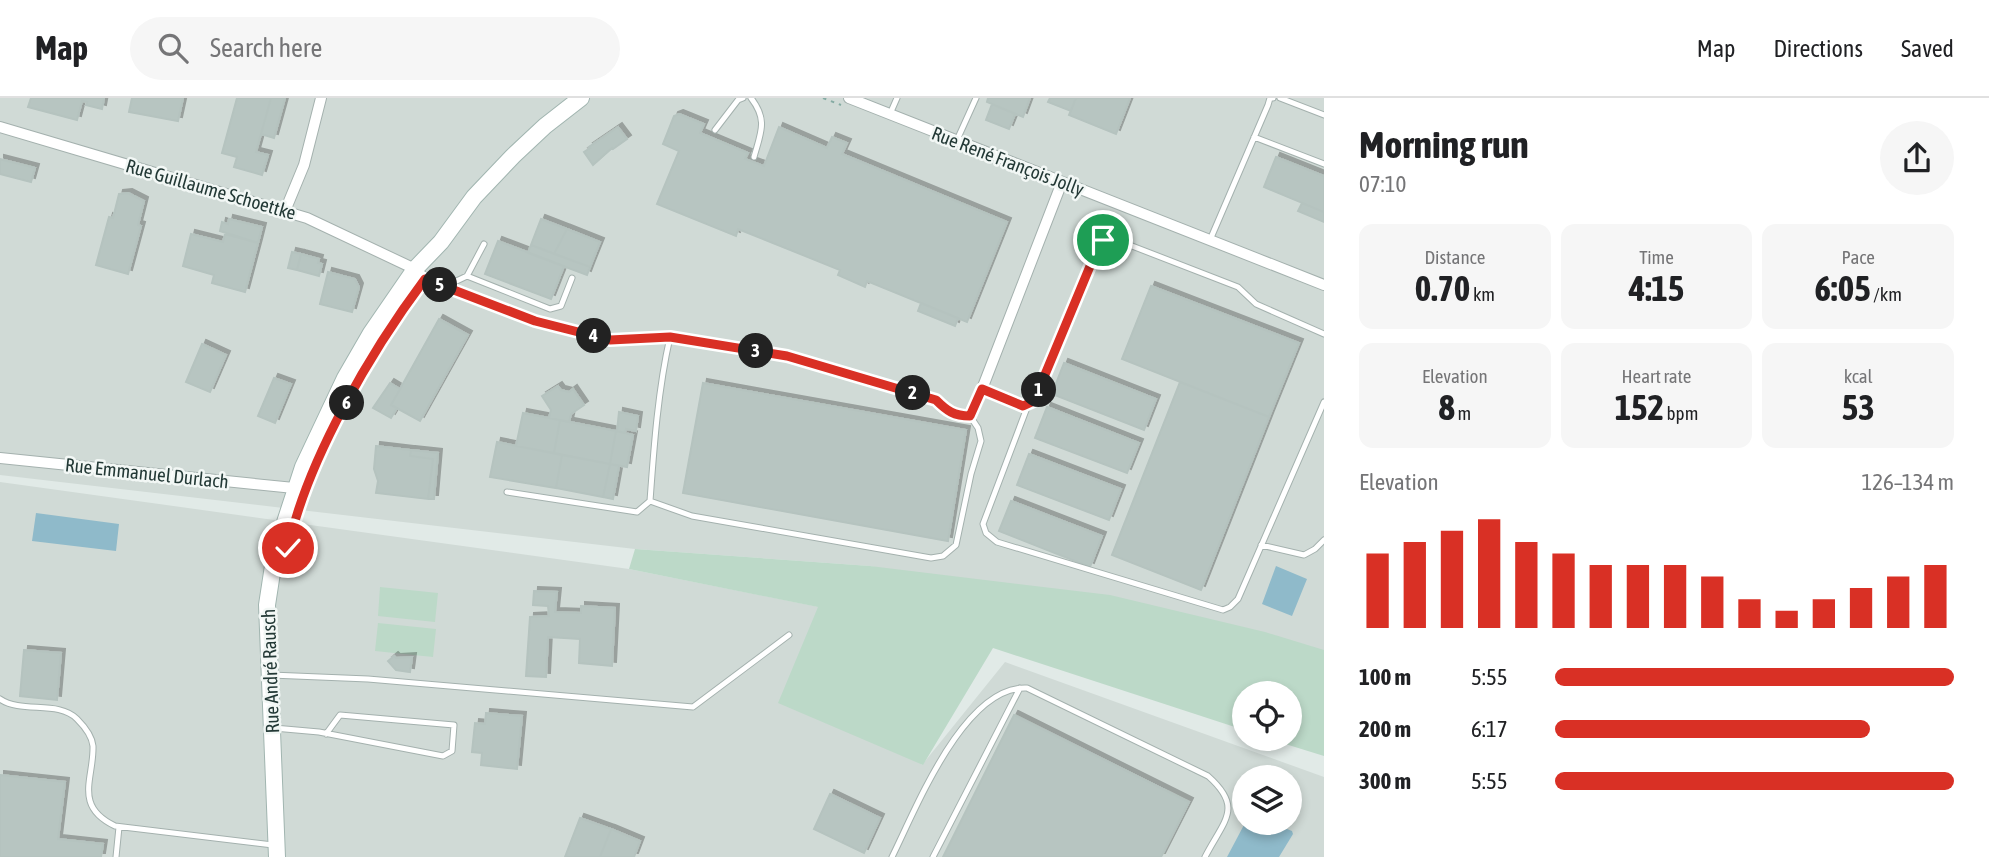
<!DOCTYPE html>
<meta charset="utf-8">
<style>
:root{--surface:#fff;--page:#f6f6f6;--text:#202124;--muted:#757577;--line:#e0e0e0;--accent:#d93025}
body{margin:0;font-family:"Asap Condensed",sans-serif;background:var(--page);color:var(--text);height:100vh;display:flex;flex-direction:column;font-size:26px;white-space:nowrap}
*{box-sizing:border-box;margin:0}
p{font-size:23px;color:var(--muted)}
.icon{flex:none;width:38px;height:38px;fill:none;stroke:currentColor;stroke-width:2;stroke-linecap:round;stroke-linejoin:round}
.map{position:relative;flex:1;overflow:hidden}
.drawer{display:flex;flex-direction:column;background:var(--surface);width:665px}
.drawer>*{flex:none}
.buttons{position:absolute;left:1232px;top:583px;display:grid;gap:14px}
.buttons a{display:grid;place-items:center;width:70px;height:70px;border-radius:50%;background:var(--surface);box-shadow:0 4px 10px #0003;font-size:35px}
.pin{position:absolute;display:grid;place-items:center;width:60px;height:60px;color:#fff;margin:-30px;border:4px solid #fff;border-radius:50%;box-shadow:0 2px 7px #0007}
.km{position:absolute;width:35px;height:35px;margin:-18px;border-radius:50%;background:#222;color:#fff;font-size:19px;line-height:35px;text-align:center}
.round{display:grid;place-items:center;flex:none;width:74px;height:74px;border-radius:37px;background:var(--page)}
.headline{display:flex;align-items:center;justify-content:space-between;height:119px;padding:0 35px}
h1{font-size:38px;font-weight:700;line-height:52px}
.stats{display:grid;grid-template-columns:repeat(3,1fr);gap:10px;height:119px;padding:7px 35px}
.stats div{display:grid;align-content:center;border-radius:14px;background:var(--page);text-align:center}
.stats b{font-size:35px;font-weight:700}
.stats small{font-size:19px;font-weight:400}
.stats p{font-size:19px}
.chart{height:196px;padding:14px 35px}
.chart p{display:flex;justify-content:space-between}
.chart svg{width:100%;height:126px;margin-top:7px;stroke:var(--accent);stroke-width:6}
ul{padding:0 35px;list-style:none;font-size:23px}
li{display:grid;grid-template-columns:112px 84px 1fr;align-items:center;height:52px}
li i{height:18px;border-radius:9px;background:var(--accent)}
header{display:flex;align-items:center;gap:42px;box-sizing:border-box;height:98px;padding:0 35px;background:var(--surface);border-bottom:2px solid var(--line)}
header strong{font-size:33px}
nav{display:flex;gap:38px;margin-inline-start:auto;font-size:24px}
.search{width:490px;height:63px;background:var(--page);display:flex;align-items:center;gap:18px;box-sizing:border-box;padding:0 24px;border-radius:38px;color:var(--muted);font-size:26px}
main{display:flex;flex:1;min-height:0}
.map>svg:first-child{display:block}
.built{fill:#d0dad6;fill-rule:evenodd}
.green{fill:#bcd9c8}
.water{fill:#8fbaca}
.building{fill:#b7c5c1;stroke:#b5c3bf;stroke-width:2;filter:url(#shadow)}
.lines{fill:none;stroke-linecap:round;stroke-linejoin:round}
.lane-casing{stroke:#a4b1ae;stroke-width:7}
.street-casing{stroke:#a4b1ae;stroke-width:12}
.secondary-casing{stroke:#a1b5b0;stroke-width:18}
.path{stroke:#85aba3;stroke-width:2;stroke-dasharray:3.5 5;stroke-linecap:butt}
.lane{stroke:#fff;stroke-width:5}
.street{stroke:#fff;stroke-width:10}
.secondary{stroke:#fff;stroke-width:16}
.route-casing{stroke:#fff;stroke-width:14}
.route{stroke:#d93025;stroke-width:9}
.labels{text-anchor:middle;dominant-baseline:central;stroke-width:5;stroke-linejoin:round;paint-order:stroke}
.street-label{font-size:19px;fill:#233936;stroke:#f2f7f5}
</style>
<header>
<strong>Map</strong>
<div class="search"><svg class="icon" aria-label="search" viewBox="0 0 24 24"><circle cx="10" cy="10" r="6"/><path d="M15 15l6 6"/></svg>Search here</div>
<nav><a>Map</a><a>Directions</a><a>Saved</a></nav>
</header>
<main>
<div class="map">
<svg width="1324" height="759" viewBox="0 0 1324 759">
<defs>
<filter id="shadow"><feDropShadow dx="4" dy="-4" stdDeviation="0" flood-color="#0004"/></filter>
</defs>
<rect width="100%" height="100%" fill="#e1eae7"/>
<!-- built -->
<path class="built" d="M0,0h1324v566l-454,-98 -235,-17 -635,-74z
M0,384l629,87 190,38 103,158 83,-103 319,115v80h-1324zM1244,679h46v45h-46z"/>
<!-- green -->
<path class="green" d="M635,451l235,17 240,29 155,37 59,18v106l-55,-17 21,-1v-45h-46v37l-251,-82 -70,117 -145,-62 40,-96 -189,-38z
M380,489l58,6 -3,29 -57,-6z
M378,525l58,6 -3,28 -58,-6z"/>
<!-- water -->
<path class="water" d="M36,415l83,11 -3,27 -84,-10z
M1276,468l31,13 -15,37 -30,-12z
M1245,725h27l20,8 1,3 -14,23h-52z"/>
<!-- building -->
<path class="building" d="M31,0h73l-2,11 -16,-4 1,-3 -5,-1 -5,19 -49,-13z
M132,0h51l-5,23 -49,-9z
M237,0h34l-15,54 12,3 -6,20 -28,-8 3,-10 -15,-4z
M271,0h14l-11,40 -13,-4z
M988,0h42l-7,19 -36,-15z
M1050,0h26l-5,13 -23,-9z
M1076,0h54l-14,36 -47,-19z
M992,6l23,10 -6,15 -23,-9z
M679,16l25,10 -4,9 48,20 -3,6 19,7 15,-39 48,21 5,-11 15,6 -5,11 165,68 -40,100 -100,-41 -2,6 -27,-12 2,-5 -102,-41 -2,7 -79,-32 22,-53 -16,-7 11,-28z
M618,29l9,12 -14,10 -1,-1 -19,17 -9,-13 6,-4 -1,-1z
M1276,59l48,19v36l-60,-25z
M0,61l35,9 -4,14 -31,-8z
M128,95l16,8 -6,24 3,1 -13,48 -32,-9 13,-48 4,1 6,-24z
M1302,105l22,9v10l-26,-11z
M229,121l33,8 -4,16 -38,-12 2,-9 6,2z
M541,121l26,10 -13,25 -23,-9z
M567,131l33,13 -10,25 -36,-13z
M191,136l32,8 2,-8 33,9 -13,49 -33,-9 2,-8 -31,-9z
M498,143l66,25 -13,33 -66,-25z
M531,147l59,22 -3,8 -59,-22z
M292,154l9,2 -4,16 -9,-2z
M301,156l18,5 -1,4 4,1 -3,12 -22,-6z
M328,174l27,7 4,8 -7,25 -32,-8z
M1151,188l148,57 -30,74 -147,-58z
M921,205l37,15 -3,8 -37,-15z
M439,221l29,16 -48,86 -29,-16z
M202,246l24,11 -16,37 -24,-10z
M1064,265l92,36 -12,31 -92,-36z
M274,280l17,6 -16,39 -17,-7z
M1180,284l89,35 -68,173 -89,-35z
M390,285l10,6 -9,16 6,3 -6,10 -18,-10z
M703,285l263,47 -18,111 -265,-48z
M558,288l3,4 8,2 4,-3 11,16 -13,9 -2,8 -20,-4 2,-8 -9,-14z
M1047,309l92,36 -12,30 -92,-35z
M619,314l19,4 -2,15 -10,-2 -1,4 -8,-2z
M523,315l37,7 -6,33 -38,-7z
M560,322l56,11 -6,33 -56,-11z
M616,333l17,4 -6,32 -17,-3z
M497,344l65,13 -6,33 -66,-11z
M376,348l35,4 -1,6 23,3 -5,40 -52,-6 2,-12 -4,-12z
M411,352l27,3 -4,46h-6l5,-40 -23,-3z
M1029,356l92,35 -12,31 -92,-35z
M562,357l48,9 -7,33 -47,-9z
M610,366l9,2 -6,33 -10,-2z
M1011,403l91,35 -12,31 -91,-36z
M534,493l23,1 -2,20 26,1v-7l34,2 -3,58 -33,-3 1,-24 -32,-2 -2,40 -20,-1 4,-59 19,-1 -1,-10 -15,-1z
M24,552l37,3 -4,47 -37,-4z
M394,558l2,2 16,-1 -2,15 -14,-2 -8,-9z
M486,615l36,3 -5,53 -36,-4 1,-12 -10,-1 3,-29 10,1z
M1014,617l175,87 -28,55h-218z
M0,677l65,7 -7,57 45,5 -2,13h-101z
M830,696l50,24 -16,35 -50,-24z
M580,720l31,11 -11,28h-35z
M611,731l29,12 -6,16h-34z"/>
<g class="lines">
<!-- lane casing -->
<g class="lane-casing">
<path id="lane" d="M751,0c17,22 10,34 3,59
M1280,0l44,17
M890,16l7,-16
M715,32l23,-30 5,-2
M1254,39l70,27
M957,42l19,-42
M1210,142l58,-135 2,-7h3
M467,178l17,-32
M448,187l19,-9 83,33 11,-3 11,-28
M1324,236l-68,-30 -18,-17 -124,-48 -11,1 -5,7 -64,154 -6,4 -45,119 3,9 11,9 226,68 7,-3 8,-8 86,-197
M982,291l28,14 18,2
M507,394l130,20 13,-11c4,-55 8,-111 20,-164l117,19 149,44c11,11 18,16 34,16l7,-14
M650,403l42,15 239,42 12,-2 13,-11 15,-71 10,-33 -3,-13 -8,-12
M1261,447l43,10 11,-6 9,-9
M271,577l97,4 325,28 96,-72
M0,601c22,15 58,1 77,20 7,7 15,17 16,27 1,32 -20,60 22,80l158,19
M274,630l45,4 124,24 9,-5 2,-26 -114,-10 -14,19
M116,759l3,-30
M892,759c24,-48 72,-172 135,-169l181,88c36,32 16,44 -3,81
M933,759l87,-169"/>
</g>
<!-- street casing -->
<g class="street-casing">
<path id="street" d="M849,0l475,187
M0,29l307,91 108,51 10,10 110,42 75,19 60,-3
M285,113l19,-46 17,-67
M977,304l85,-220
M0,360l294,30"/>
</g>
<!-- secondary casing -->
<g class="secondary-casing">
<path id="secondary" d="M277,759l-10,-252 8,-52 28,-86 42,-89 26,-45 44,-64 26,-27 33,-45 39,-41 32,-30 36,-28"/>
</g>
<!-- path -->
<path class="path" d="M823,0l18,7"/>
<!-- lane -->
<use href="#lane" class="lane"/>
<!-- street -->
<use href="#street" class="street"/>
<!-- secondary -->
<use href="#secondary" class="secondary"/>
</g>
<g class="lines">
<!-- route casing -->
<g class="route-casing">
<path id="route" d="M288,450c19,-88 83,-197 137,-269l110,42 75,19 60,-3 117,19 149,44c11,11 18,16 34,16l12,-27 41,17 11,-5 64,-154 5,-7"/>
</g>
<!-- route -->
<use href="#route" class="route"/>
</g>
<g class="labels">
<!-- street labels -->
<g class="street-label">
<text transform="translate(1008 63) rotate(21)">Rue René François Jolly</text>
<text transform="translate(211 91) rotate(16)">Rue Guillaume Schoettke</text>
<text transform="translate(147 375) rotate(6)">Rue Emmanuel Durlach</text>
<text transform="translate(270 573) rotate(-92)">Rue André Rausch</text>
</g>
</g>
</svg>
<div class="buttons">
<a><svg class="icon" aria-label="locate" viewBox="0 0 24 24"><circle cx="12" cy="12" r="6"/><path d="M12 2v4M12 18v4M2 12h4M18 12h4"/></svg></a>
<a><svg class="icon" aria-label="layers" viewBox="0 0 24 24"><path d="M12 4l9 5-9 5-9-5zM3 14l9 5 9-5"/></svg></a>
</div>
<div class="pin" style="left:1103px;top:142px;background:#1e9e55"><svg class="icon" aria-label="arrive" viewBox="0 0 24 24"><path d="M6 21V4h12l-3 4 3 4H6"/></svg></div>
<div class="pin" style="left:288px;top:450px;background:#d93025"><svg class="icon" aria-label="check" viewBox="0 0 24 24"><path d="M5 12l5 5 9-10"/></svg></div>
<b class="km" style="left:1039px;top:292px">1</b>
<b class="km" style="left:913px;top:295px">2</b>
<b class="km" style="left:756px;top:253px">3</b>
<b class="km" style="left:594px;top:238px">4</b>
<b class="km" style="left:440px;top:187px">5</b>
<b class="km" style="left:347px;top:305px">6</b>
</div>
<section class="drawer">
<div class="headline"><div><h1>Morning run</h1><p>07:10</p></div><a class="round"><svg class="icon" aria-label="share" viewBox="0 0 24 24"><path d="M12 15V3M7 8l5-5 5 5M5 13v7h14v-7"/></svg></a></div>
<div class="stats">
<div><p>Distance</p><b>0.70<small> km</small></b></div>
<div><p>Time</p><b>4:15</b></div>
<div><p>Pace</p><b>6:05<small> /km</small></b></div>
</div>
<div class="stats">
<div><p>Elevation</p><b>8<small> m</small></b></div>
<div><p>Heart rate</p><b>152<small> bpm</small></b></div>
<div><p>kcal</p><b>53</b></div>
</div>
<div class="chart"><p><span>Elevation</span>126–134 m</p>
<svg viewBox="0 0 160 44" preserveAspectRatio="none"><path d="M5 44V18M15 44V14M25 44V10M35 44V6M45 44V14M55 44V18M65 44V22M75 44V22M85 44V22M95 44V26M105 44V34M115 44V38M125 44V34M135 44V30M145 44V26M155 44V22"/></svg>
</div>
<ul>
<li><b>100 m</b>5:55<i style="width:100%"></i></li>
<li><b>200 m</b>6:17<i style="width:79%"></i></li>
<li><b>300 m</b>5:55<i style="width:100%"></i></li>
</ul>
</section>
</main>
